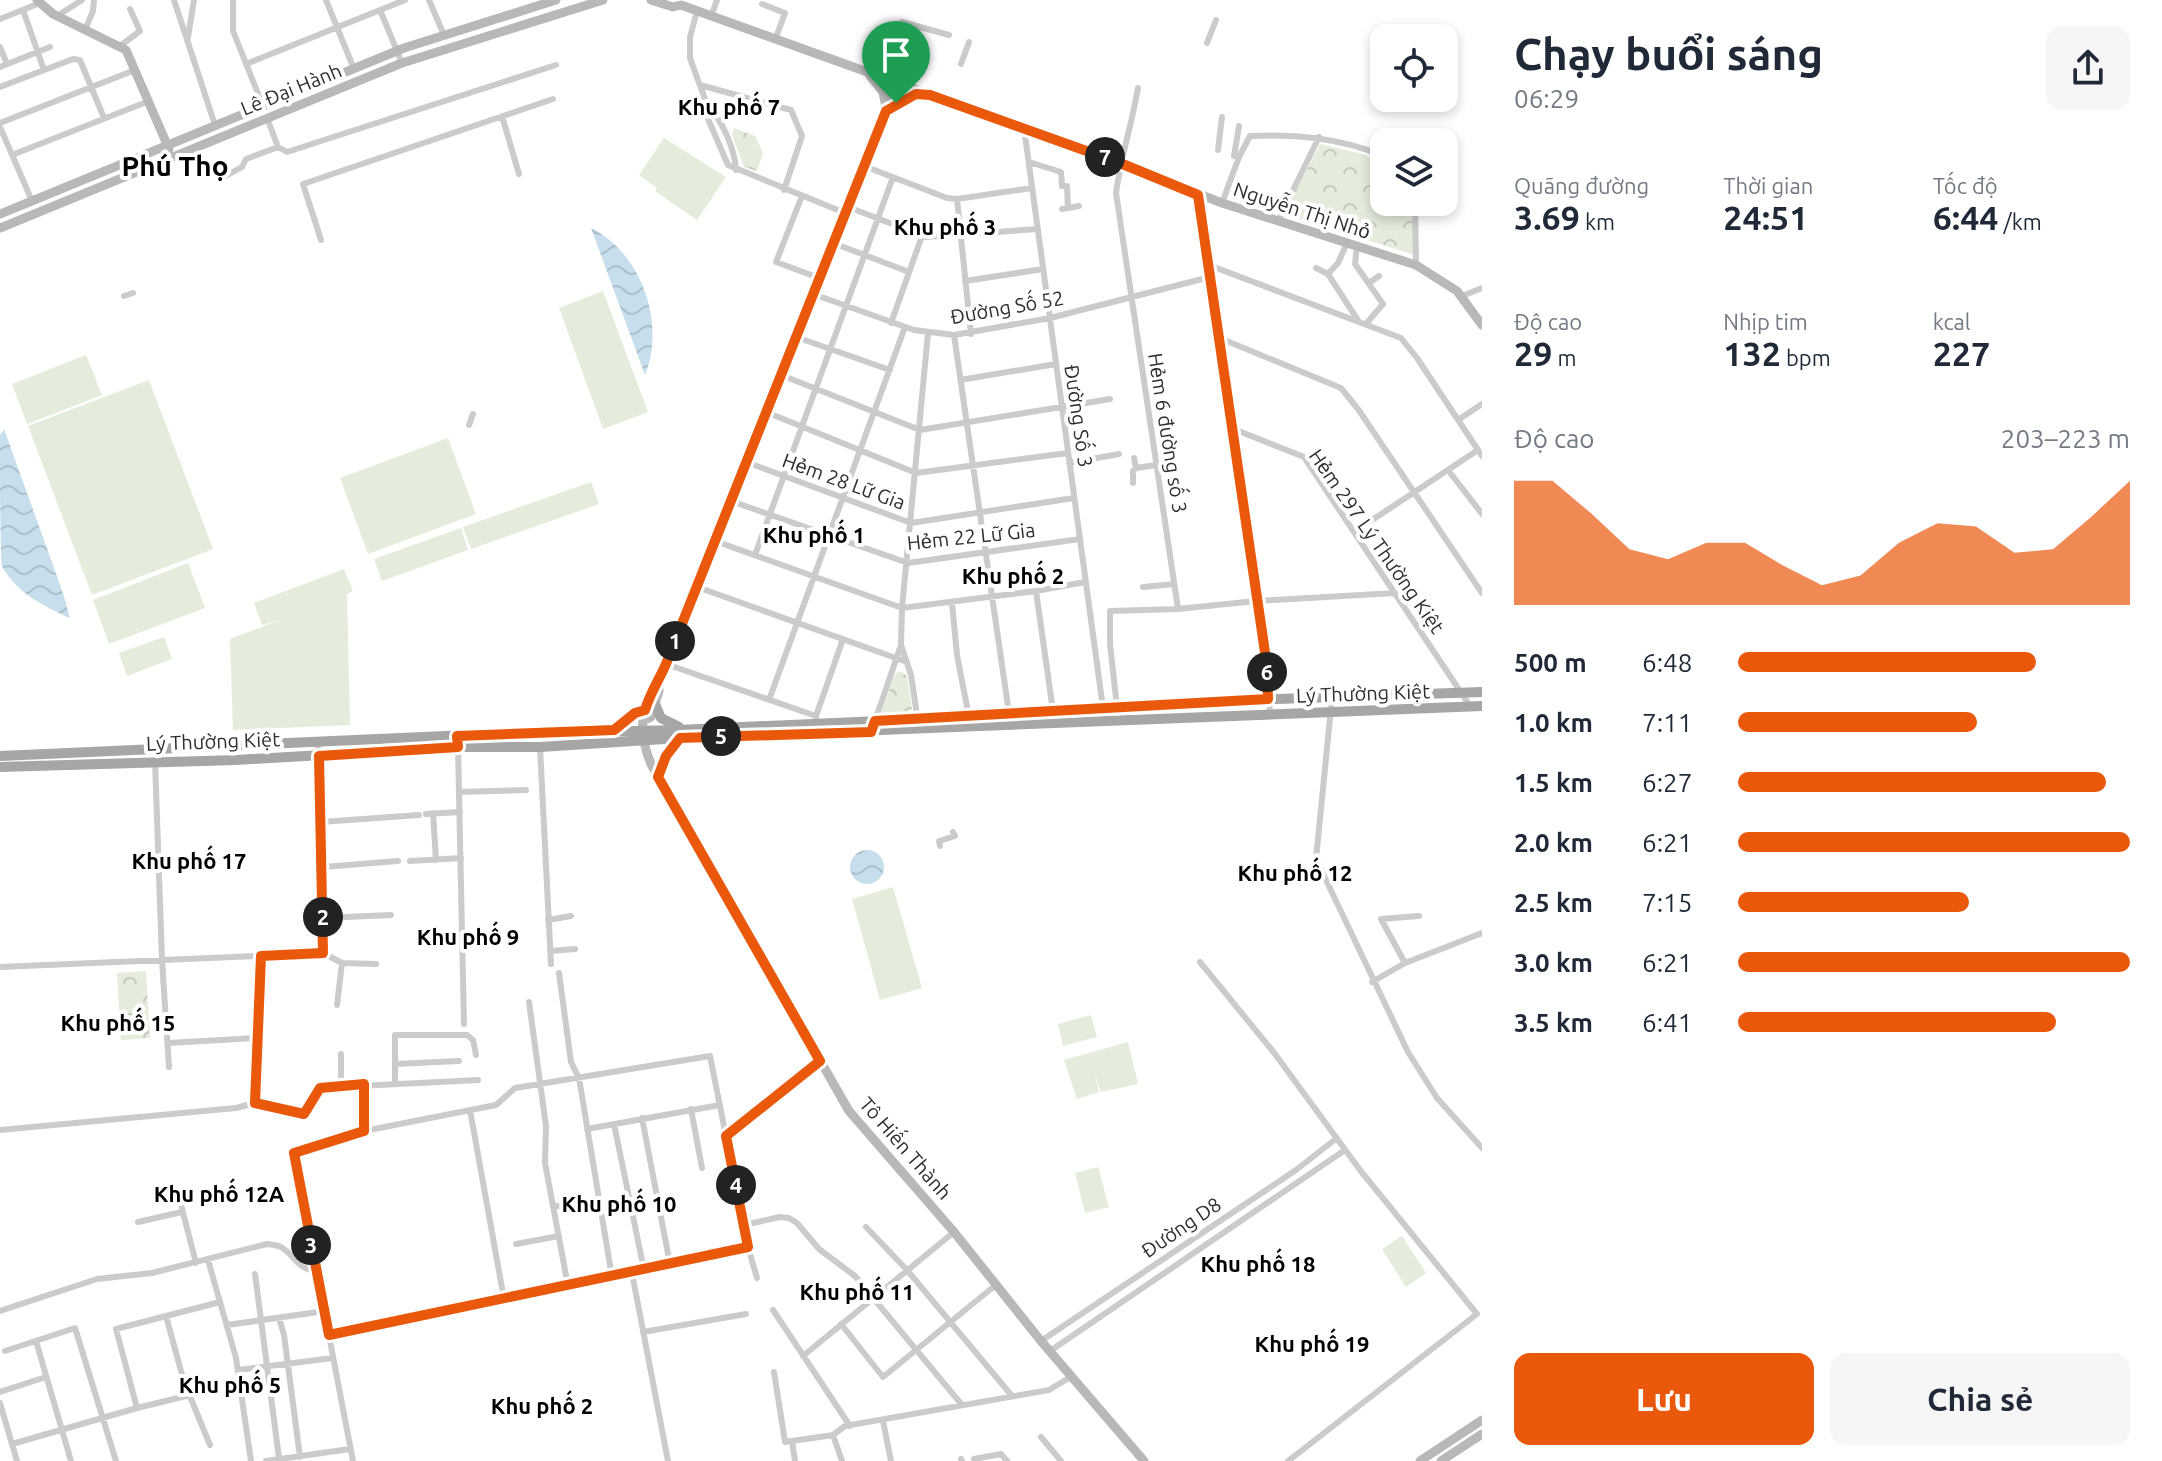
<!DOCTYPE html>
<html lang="vi">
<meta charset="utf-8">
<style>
:root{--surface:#fff;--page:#f6f6f7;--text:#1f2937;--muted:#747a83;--accent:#ea580c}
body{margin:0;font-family:Ubuntu,sans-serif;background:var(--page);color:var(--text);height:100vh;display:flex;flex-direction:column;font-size:30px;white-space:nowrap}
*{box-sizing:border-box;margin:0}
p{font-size:26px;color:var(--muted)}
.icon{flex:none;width:44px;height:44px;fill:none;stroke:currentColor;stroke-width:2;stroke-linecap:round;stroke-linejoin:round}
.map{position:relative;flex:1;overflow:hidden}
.sheet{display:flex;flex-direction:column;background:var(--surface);width:680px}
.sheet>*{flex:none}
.buttons{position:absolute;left:1370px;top:24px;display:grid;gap:16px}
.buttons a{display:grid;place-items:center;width:88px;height:88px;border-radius:16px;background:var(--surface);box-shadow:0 4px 12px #0003;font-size:40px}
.pin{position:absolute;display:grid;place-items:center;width:68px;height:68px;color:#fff;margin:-82px -34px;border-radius:50% 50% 50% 0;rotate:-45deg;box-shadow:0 0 8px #0007}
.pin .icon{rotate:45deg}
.km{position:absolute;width:40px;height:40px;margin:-20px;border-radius:50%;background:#222;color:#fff;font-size:22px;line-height:40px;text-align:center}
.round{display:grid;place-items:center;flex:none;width:84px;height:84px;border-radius:16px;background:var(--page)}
.summary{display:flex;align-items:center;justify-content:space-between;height:136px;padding:0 32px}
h1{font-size:44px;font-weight:600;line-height:60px}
.stats{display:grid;grid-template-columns:repeat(3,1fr);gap:12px;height:136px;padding:8px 32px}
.stats div{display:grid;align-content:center}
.stats b{font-size:34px;font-weight:600}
.stats small{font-size:22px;font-weight:400}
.stats p{font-size:22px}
.chart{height:224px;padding:16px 32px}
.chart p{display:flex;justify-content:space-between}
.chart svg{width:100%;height:144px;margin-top:8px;fill:var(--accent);opacity:.7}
.primary-button{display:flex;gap:16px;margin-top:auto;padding:16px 32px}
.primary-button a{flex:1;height:92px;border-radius:16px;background:var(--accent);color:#fff;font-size:32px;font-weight:600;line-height:92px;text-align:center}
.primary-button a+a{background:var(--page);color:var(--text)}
ul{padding:0 32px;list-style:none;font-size:26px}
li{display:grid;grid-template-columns:128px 96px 1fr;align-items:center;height:60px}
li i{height:20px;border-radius:10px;background:var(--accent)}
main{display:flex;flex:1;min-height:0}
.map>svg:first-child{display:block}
.park{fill:url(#park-crowns)}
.pitch{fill:#e4ecdc}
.water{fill:url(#water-waves)}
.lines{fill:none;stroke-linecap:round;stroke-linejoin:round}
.street{stroke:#cbcbcb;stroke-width:6}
.secondary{stroke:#b8b8b8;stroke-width:9}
.primary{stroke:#a6a6a6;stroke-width:10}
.route-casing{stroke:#fff;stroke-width:16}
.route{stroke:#ea580c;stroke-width:10}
.labels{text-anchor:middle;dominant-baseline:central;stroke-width:8;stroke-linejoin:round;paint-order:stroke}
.street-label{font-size:20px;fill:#2e2e2e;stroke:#fff}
.neighbourhood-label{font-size:22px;font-weight:bold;fill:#000;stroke:#fff}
.district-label{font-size:28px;font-weight:bold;fill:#000;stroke:#fff}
</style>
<main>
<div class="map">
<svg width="1482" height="1461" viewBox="0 0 1482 1461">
<defs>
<pattern id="park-crowns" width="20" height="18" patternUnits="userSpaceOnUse" patternTransform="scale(2)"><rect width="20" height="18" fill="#e4ecdc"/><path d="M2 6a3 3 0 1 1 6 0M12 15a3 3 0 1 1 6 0" fill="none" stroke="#c4cbbd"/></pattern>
<pattern id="water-waves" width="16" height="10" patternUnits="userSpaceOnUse" patternTransform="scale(2)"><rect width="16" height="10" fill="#c7deec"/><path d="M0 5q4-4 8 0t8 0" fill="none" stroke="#abbfcb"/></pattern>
</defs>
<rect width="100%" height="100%" fill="#fff"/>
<!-- park -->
<path class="park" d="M734,128l21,8 8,17 -6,18 -13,-4 -12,-32z
M1320,144l39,9 25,10v39h27l4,53 -131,-41z
M900,671l7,5 5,33 -4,5 -23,1 -3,-4 13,-37z
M146,971l4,67 -29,2 -4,-67z"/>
<!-- pitch -->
<path class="pitch" d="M664,138l62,39 -29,43 -42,-29 2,-3 -18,-13z
M603,291l45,121 -45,17 -44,-121z
M86,355l16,40 -75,29 -15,-40z
M149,380l64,169 -121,46 -64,-169z
M448,438l28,76 -108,40 -28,-76z
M591,482l8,22 -128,45 -8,-22z
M461,528l7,22 -86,31 -8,-22z
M188,563l17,45 -96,36 -16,-44z
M344,569l9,22 -6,3 3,131 -117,5 -3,-91 55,-21 -23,7 -8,-22z
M164,637l8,22 -45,17 -8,-23z
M893,887l29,101 -42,12 -28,-101z
M1091,1015l6,22 -34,9 -5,-22z
M1128,1042l10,42 -37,8 -6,-17 4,17 -22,7 -13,-39z
M1098,1167l11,40 -24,6 -10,-40z
M1402,1236l24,37 -20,14 -24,-38z"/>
<!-- water -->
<path class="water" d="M591,228c51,25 75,96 54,147z
M4,429l59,164 7,25c-25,-11 -55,-26 -68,-52 -2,-13 -2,-110 -2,-131z
M850 867a17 17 0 1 1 34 0a17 17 0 1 1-34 0Z"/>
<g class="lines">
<!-- street -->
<path class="street" d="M174,0l41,125
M233,0v31l30,75
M326,0l28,69
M429,0l15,35
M762,4l23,9 -10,27
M23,10l21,60
M380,10l22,53
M697,11l-7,26v21l17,47 1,14 20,46 117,48
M57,16l25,-16
M711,17l6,-17
M0,19l40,-16
M85,30l8,-19 1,-11
M897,34l5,-12 47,13
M188,37l6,-37
M1207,43l9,-23
M120,46l20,-15 -10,-22
M0,47l7,17
M246,64l159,-64
M961,64l8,-22
M0,67l50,-20
M700,85l91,25 11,26 -18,54
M0,87l73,-28 7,1 24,58
M707,105c15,14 28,45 29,65
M502,116l17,58
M267,118l11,29 9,5 269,-87
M0,123l135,-53
M0,127l32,74
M1024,128l79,580
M1218,150l4,-33
M12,155l137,-54
M1234,156l5,-30
M1029,162l32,10 1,14h5l1,22
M864,166l83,32 10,1 75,-11
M224,177l18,-10 4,-8 32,-12
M1198,195l69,471 3,49
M802,196l-26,66 43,16
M957,199l14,135
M1415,202l1,63
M1222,203l17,-46 11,-21c47,-2 90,2 134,20
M848,207l78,30 112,-8
M1062,209l17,-3
M1278,221l41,-84
M321,240l-18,-56 250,-85
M833,243l76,29
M1357,246l-2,18 28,40 -17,20
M1206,264l195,74 16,20 65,98
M1316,268l12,6 31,48
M1328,274l10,-11 9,-20
M965,281l78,-12
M1369,283l10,-7
M813,294l101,36 40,5 96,-17 160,-41
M124,296l9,-3
M1462,296l20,-8
M891,323l31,-87
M954,335l55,378
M796,337l94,33
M1217,337l124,51 17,21 124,184
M781,375l139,55 190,-31
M960,380l96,-16
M766,412l150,61 152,-20
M1458,420l24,-16
M469,425l4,-11
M1231,428l73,29 166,249
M746,462l165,61 163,-25
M1069,463l50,-9
M1136,468l20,-3
M1448,470l34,44
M1133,483v-12l3,-3 -2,-10
M731,501l177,62 172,-24
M1354,532l124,-82
M715,541l187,67 134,-17 49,-9
M755,555l138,-378
M697,587l210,75
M1143,587l31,-3
M1036,591l17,120
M952,603l5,52 12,62
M1178,609l78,-8 139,-8
M901,645l10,30 7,47
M666,664l150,52v7
M1332,698l-16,161 92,193 29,46 45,50
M769,700l136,-373
M1117,707l-7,-63v-33l68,-2 -62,-416c5,-36 16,-70 22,-105
M816,716l27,-77
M875,721l26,-76 1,-37 26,-275
M318,742l5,135v76l19,10 -5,42
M458,747l6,277
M540,747l11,217
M155,761l7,199 7,107
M459,792l67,-2
M433,813l3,47
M426,814l34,-2
M321,822l98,-7
M940,846l-1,-5 16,-5 -2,-4
M410,861l51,-3
M323,867l75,-6
M323,918l68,-3
M548,920l23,-4
M550,951l25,-2
M1200,962l75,92 85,116 117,144 -189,147
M342,963l34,1
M1405,963l-24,-44 38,-3
M0,967l323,-14
M559,973l12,89 8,16 33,199
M1372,982l33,-19 77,-30
M529,1002l17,124 -1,37 23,123
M168,1043l90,-5
M341,1054v32
M395,1064l64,-3
M364,1084v47
M395,1084v-49h72l6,5 3,15
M255,1103l6,-147
M691,1109l11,59
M470,1110l34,189
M642,1118l28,146
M614,1124l30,146
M587,1129l133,-24
M0,1130l236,-22 19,-5 49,11 16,-26 158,-8
M726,1136l94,-75
M178,1193l18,70
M553,1207l46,-9
M138,1222l44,-10
M744,1225l36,-8 9,1 8,5 22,26 36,27 107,129
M866,1227l41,43 105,126
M516,1244l43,-8
M208,1260l28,98 15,103
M632,1273l36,188
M255,1274l24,184
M773,1310l77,116
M0,1311l97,-32 55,-6 115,-29c5,1 10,1 14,3 14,8 16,23 34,23
M166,1316l18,66 26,63
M279,1318l5,17 16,122
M841,1324l42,53 114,-93
M227,1325l98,-14
M643,1332l103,-18
M329,1335l419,-88
M36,1341l35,120
M1041,1341l255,-171 41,-32
M5,1351l70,-23 41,133
M1050,1351l295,-201
M803,1356l151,-124
M238,1370l95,-12
M774,1372l11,70 48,-7 12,-9 204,-36 23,-14
M0,1392l46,-15
M190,1395l-53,13 -21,-79 104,-27
M0,1403l17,58
M883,1421l8,40
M833,1435l9,26
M1041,1437l20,24
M792,1441l3,20
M12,1444l125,-36
M961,1459l1,2
M974,1459l27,-5 6,7
M266,1461l84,-12
M353,1461l-59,-308 70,-22 132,-26 19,-17 195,-32 38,191 9,31"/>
<!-- secondary -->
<path class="secondary" d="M37,0l16,14 73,36 43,99
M651,0l22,7 8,-2 439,158 102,40 194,62 41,26 25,34
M870,76l13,16 3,16
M897,82l-238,599c-21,25 -20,57 -7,85l197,345 105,121 87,109 103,120
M888,109l18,-11 15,-4
M0,214l404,-166 152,-48
M0,228l402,-165 201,-63
M644,720l7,-3 8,-26v-10
M1420,1461l62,-41
M1441,1461l41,-27"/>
<!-- primary -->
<path class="primary" d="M655,704l6,14 18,9
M614,730l21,-17 10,-3
M0,756l468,-21 209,-5 292,-13 251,-16 262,-9
M0,767l236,-7 222,-13h82l140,-9 802,-32
M658,777l8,-21 14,-18"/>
</g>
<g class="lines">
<!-- route casing -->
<g class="route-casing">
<path id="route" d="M916,94l14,1 190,68 78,32 69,471 1,33 -393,22 -4,11 -191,6 -14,18 -8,21 162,284 -94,75 22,111 -419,88 -35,-182 70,-22v-47l-44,4 -16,26 -49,-11 6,-147 62,-3 -4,-197 139,-9 -1,-11 157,-6 21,-17 10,-3c5,-17 14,-30 21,-46l220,-553z"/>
</g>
<!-- route -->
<use href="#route" class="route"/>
</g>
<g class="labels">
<!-- street labels -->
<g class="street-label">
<text transform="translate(291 89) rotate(-22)">Lê Đại Hành</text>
<text transform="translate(1302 210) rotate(18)">Nguyễn Thị Nhỏ</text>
<text transform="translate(1007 307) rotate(-10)">Đường Số 52</text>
<text transform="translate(1079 416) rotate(82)">Đường Số 3</text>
<text transform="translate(1168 433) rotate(81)">Hẻm 6 đường số 3</text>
<text transform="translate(844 481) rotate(20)">Hẻm 28 Lữ Gia</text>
<text transform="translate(971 536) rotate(-6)">Hẻm 22 Lữ Gia</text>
<text transform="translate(1377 541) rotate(55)">Hẻm 297 Lý Thường Kiệt</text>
<text transform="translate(1363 693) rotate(-2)">Lý Thường Kiệt</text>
<text transform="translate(213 741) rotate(-2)">Lý Thường Kiệt</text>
<text transform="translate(906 1148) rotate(49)">Tô Hiến Thành</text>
<text transform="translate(1181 1227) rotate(-34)">Đường D8</text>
</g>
<!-- neighbourhood labels -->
<g class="neighbourhood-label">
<text x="729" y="106">Khu phố 7</text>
<text x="945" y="226">Khu phố 3</text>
<text x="814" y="534">Khu phố 1</text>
<text x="1013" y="575">Khu phố 2</text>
<text x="189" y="860">Khu phố 17</text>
<text x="1295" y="872">Khu phố 12</text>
<text x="468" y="936">Khu phố 9</text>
<text x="118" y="1022">Khu phố 15</text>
<text x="219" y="1193">Khu phố 12A</text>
<text x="619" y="1203">Khu phố 10</text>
<text x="1258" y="1263">Khu phố 18</text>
<text x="857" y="1291">Khu phố 11</text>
<text x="1312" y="1343">Khu phố 19</text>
<text x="230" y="1384">Khu phố 5</text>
<text x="542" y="1405">Khu phố 2</text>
</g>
<!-- district labels -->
<g class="district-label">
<text x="175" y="165">Phú Thọ</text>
</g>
</g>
</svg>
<div class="buttons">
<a><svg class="icon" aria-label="locate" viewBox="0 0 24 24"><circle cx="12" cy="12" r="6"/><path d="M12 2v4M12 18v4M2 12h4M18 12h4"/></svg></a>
<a><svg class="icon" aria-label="layers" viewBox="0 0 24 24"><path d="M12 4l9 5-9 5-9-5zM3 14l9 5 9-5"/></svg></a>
</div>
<div class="pin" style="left:896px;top:103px;background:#1e9e55"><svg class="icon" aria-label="arrive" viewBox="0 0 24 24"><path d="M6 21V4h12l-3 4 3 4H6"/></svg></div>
<b class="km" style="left:675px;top:641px">1</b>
<b class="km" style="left:323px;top:917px">2</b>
<b class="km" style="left:311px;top:1245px">3</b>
<b class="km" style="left:736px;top:1185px">4</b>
<b class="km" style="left:721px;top:736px">5</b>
<b class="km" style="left:1267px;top:672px">6</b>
<b class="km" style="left:1105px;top:157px">7</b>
</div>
<section class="sheet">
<div class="summary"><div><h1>Chạy buổi sáng</h1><p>06:29</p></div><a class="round"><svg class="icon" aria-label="share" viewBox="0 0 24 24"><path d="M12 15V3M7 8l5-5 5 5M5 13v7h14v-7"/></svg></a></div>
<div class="stats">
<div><p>Quãng đường</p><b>3.69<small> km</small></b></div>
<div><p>Thời gian</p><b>24:51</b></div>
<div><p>Tốc độ</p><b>6:44<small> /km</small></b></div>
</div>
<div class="stats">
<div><p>Độ cao</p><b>29<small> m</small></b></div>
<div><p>Nhịp tim</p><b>132<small> bpm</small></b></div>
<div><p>kcal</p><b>227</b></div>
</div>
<div class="chart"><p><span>Độ cao</span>203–223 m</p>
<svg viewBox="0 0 160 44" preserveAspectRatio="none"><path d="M0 44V6L10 6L20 16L30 27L40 30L50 25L60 25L70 32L80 38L90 35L100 25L110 19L120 20L130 28L140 27L150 17L160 6V44z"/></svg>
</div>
<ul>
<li><b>500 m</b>6:48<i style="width:76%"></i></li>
<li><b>1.0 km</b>7:11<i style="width:61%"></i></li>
<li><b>1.5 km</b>6:27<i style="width:94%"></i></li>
<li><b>2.0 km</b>6:21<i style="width:100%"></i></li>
<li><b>2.5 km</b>7:15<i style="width:59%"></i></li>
<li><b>3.0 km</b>6:21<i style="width:100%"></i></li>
<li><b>3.5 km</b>6:41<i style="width:81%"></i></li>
</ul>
<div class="primary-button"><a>Lưu</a><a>Chia sẻ</a></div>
</section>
</main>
